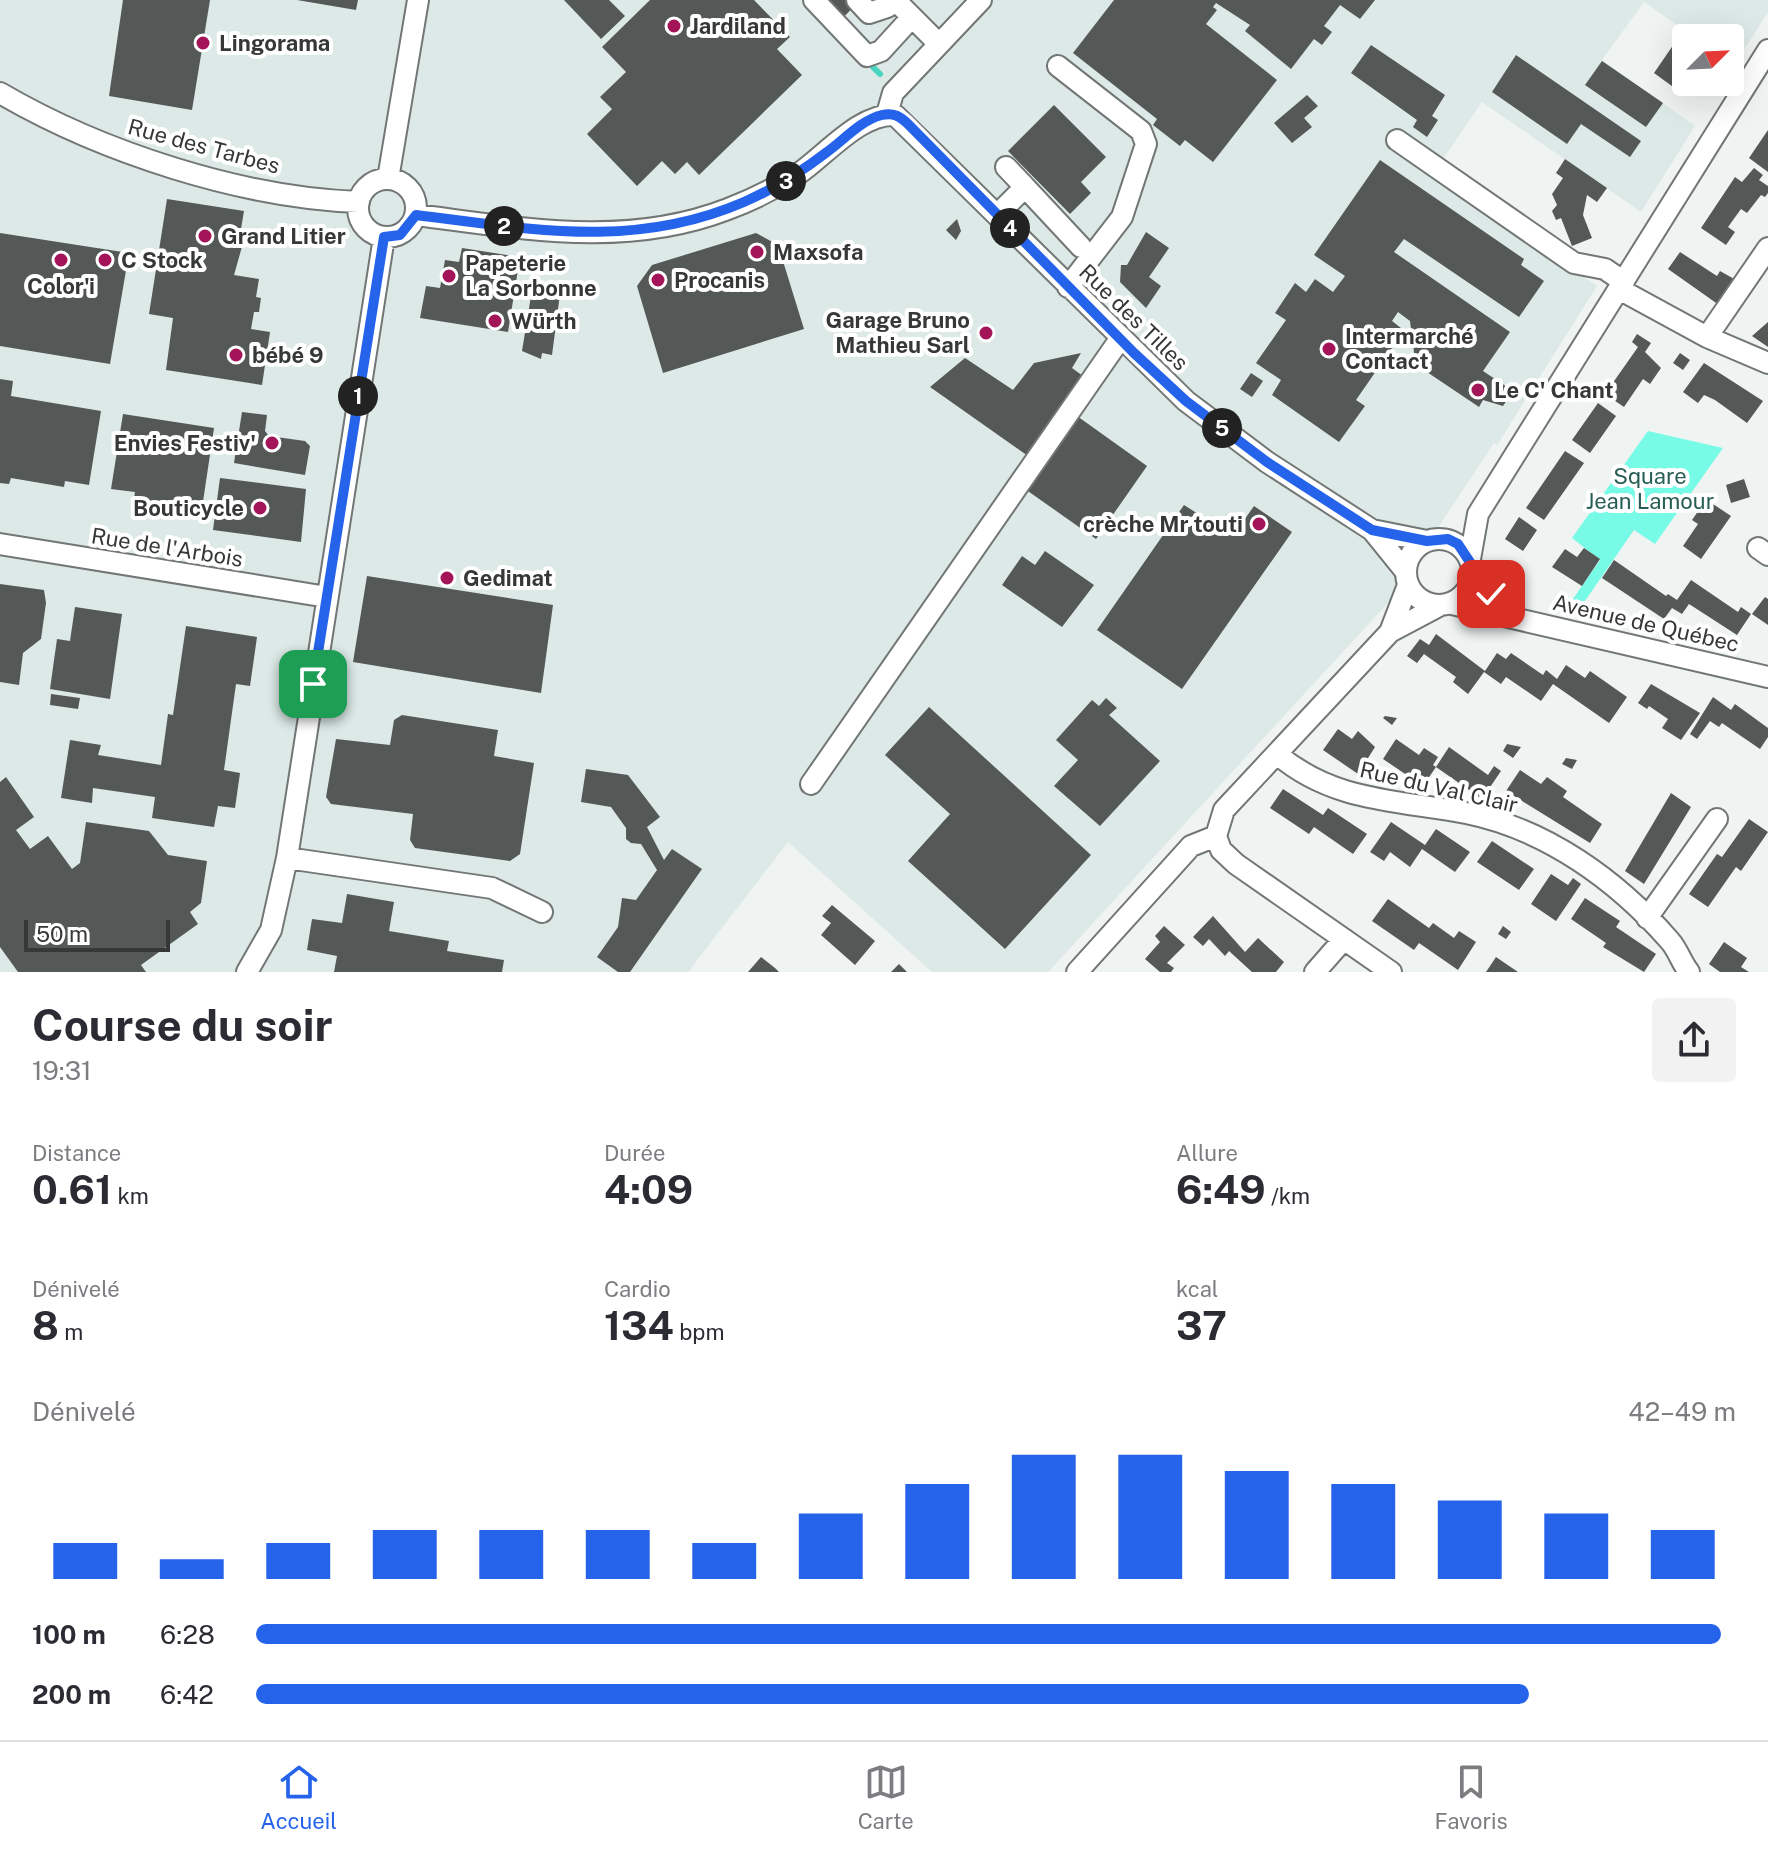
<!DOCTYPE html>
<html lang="fr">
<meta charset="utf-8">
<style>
:root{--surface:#fff;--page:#f2f2f3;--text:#2b2b33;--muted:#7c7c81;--line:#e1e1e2;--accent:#2563eb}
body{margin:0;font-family:"Public Sans",sans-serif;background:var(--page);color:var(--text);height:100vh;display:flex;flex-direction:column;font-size:30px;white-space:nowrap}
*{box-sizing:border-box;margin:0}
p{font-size:26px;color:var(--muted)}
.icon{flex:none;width:44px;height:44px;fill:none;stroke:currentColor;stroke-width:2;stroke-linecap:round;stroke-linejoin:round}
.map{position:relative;height:972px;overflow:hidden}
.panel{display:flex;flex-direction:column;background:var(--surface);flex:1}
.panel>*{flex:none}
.needle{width:52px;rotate:66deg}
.controls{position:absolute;left:1672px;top:24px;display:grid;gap:16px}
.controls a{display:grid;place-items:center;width:72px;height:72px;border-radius:8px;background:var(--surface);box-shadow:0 8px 32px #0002;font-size:40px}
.scale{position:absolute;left:24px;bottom:20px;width:146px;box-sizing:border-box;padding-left:8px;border:4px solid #363838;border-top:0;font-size:22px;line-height:28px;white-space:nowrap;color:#363838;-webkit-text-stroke:6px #fff;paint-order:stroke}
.pin{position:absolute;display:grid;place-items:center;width:68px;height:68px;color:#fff;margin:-34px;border-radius:16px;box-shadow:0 4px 12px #0006}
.km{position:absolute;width:40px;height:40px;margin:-20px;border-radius:50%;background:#222;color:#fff;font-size:22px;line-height:40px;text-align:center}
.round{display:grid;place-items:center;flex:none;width:84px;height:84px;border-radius:8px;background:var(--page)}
.summary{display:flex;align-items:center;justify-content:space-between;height:136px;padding:0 32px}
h1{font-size:44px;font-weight:700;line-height:60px}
.figures{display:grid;grid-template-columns:repeat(3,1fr);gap:12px;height:136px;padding:8px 32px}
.figures div{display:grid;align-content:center}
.figures b{font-size:40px;font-weight:700}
.figures small{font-size:22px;font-weight:400}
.figures p{font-size:22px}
.chart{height:224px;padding:16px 32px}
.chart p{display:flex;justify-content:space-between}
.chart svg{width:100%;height:144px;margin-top:8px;stroke:var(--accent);stroke-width:6}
ul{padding:0 32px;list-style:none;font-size:26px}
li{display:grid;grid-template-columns:128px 96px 1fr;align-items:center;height:60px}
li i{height:20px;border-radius:10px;background:var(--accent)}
.tabs{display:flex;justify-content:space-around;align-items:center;height:112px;border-top:2px solid var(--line);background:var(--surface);font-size:22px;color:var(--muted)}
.tabs a{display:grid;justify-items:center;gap:4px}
.tabs .selected{color:var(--accent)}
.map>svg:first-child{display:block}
.built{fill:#dce9e6}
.green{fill:#78fbe6}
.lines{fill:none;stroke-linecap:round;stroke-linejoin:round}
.stream{stroke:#4ad4bf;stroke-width:6}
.building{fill:#545857}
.minor-casing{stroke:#727675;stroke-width:24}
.minor{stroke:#fff;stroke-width:20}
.route-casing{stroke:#fff;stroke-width:16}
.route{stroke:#2563eb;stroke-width:10}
.poi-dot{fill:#a31459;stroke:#fff;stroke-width:3}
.labels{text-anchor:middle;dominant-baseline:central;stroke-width:8;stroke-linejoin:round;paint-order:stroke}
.poi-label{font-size:22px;font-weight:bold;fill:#363838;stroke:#fff;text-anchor:start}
.street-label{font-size:22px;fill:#363838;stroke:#fff}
.park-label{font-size:22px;fill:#265d54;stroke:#fff}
</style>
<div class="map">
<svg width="1768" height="972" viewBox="0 0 1768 972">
<rect width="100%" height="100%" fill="#eff4f3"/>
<!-- built -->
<path class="built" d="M0,0h1768v12l-34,53 -4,-3v-24h-34l-52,-36 -42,58 93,66 -54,86 -159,-110 -50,73 165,111 -100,159 -3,-2 -106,160 -340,369h-116l-144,-130 -100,130h-688z"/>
<!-- green -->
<path class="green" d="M1648,431l75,17 -68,96 -21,-14 -56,81 -12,-2 34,-49 -28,-22z"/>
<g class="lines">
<!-- stream -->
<path class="stream" d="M866,60l14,14"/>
</g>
<!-- building -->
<path class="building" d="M123,0h87l-18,110 -83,-14z
M297,0h61l-2,10z
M564,0h45l16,16 -24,23z
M650,0h104l36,37 -13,12 25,26 -103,100 -12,-13 -12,12 -13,-13 -25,25 -50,-52 25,-25 -12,-12 26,-25 -24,-25z
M821,0h39l-20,21z
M1114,0h261l-15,19 -20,-14 -16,21 8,6 -10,13 -8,-6 -23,30 -46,-38 5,-6 -34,-22 -3,4 4,3 -11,14 71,56 -64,82 -28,-22 -5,6 -27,-21 4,-6 -84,-66z
M1676,41l10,7v27l-10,14 -22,-16z
M1371,45l74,50 -13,21 6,4 -11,17 -14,-10 4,-7 -66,-47z
M1516,55l125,86 -11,16 -49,-33 -14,20 -75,-52z
M1602,61l61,42 -17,24 -61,-42z
M1307,95l11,11 -14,12 8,9 -20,16 -18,-20z
M1054,105l52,52 -25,25 10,11 -21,21 -62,-63z
M1768,130v42l-19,-14z
M1565,159l42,29 -10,14 -10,-7 -4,20 9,23 -20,8 -11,-28 -5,2 -4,-9 5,-6 -5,-11 11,-16 -7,-5z
M1380,160l144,99 -3,6 23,16 -25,36 -115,-78 -10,13 116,80 -27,39 30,20 -10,15 -20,-6 -4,7 -58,-39 5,-7 -11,-1 -5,-39 -12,-9 -6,9 9,7 -3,5 3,2 -45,65 9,6 -26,36 -67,-47 9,-15 -25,-17 30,-43 -11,-7 20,-30 11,9 9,-13 18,13 12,-16 -31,-21z
M1754,168l9,7 -4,5 9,6v7l-3,4 -4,-2 -14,18 -6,-4 -13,18 7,5 -9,13 -25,-17 34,-51 7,5z
M167,199l77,12 -4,24 5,1 -11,39 25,4 -3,18 5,1 -2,14h-5l-3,17 19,3 -8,53 -96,-15 7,-52 -24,-4z
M957,219l4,12 -5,9 -10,-10z
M1146,232l23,16 -20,29 12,9 -15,22 -26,-26 1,-17h6z
M0,233l129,20 -19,111 -110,-18z
M756,233l22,12 26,84 -141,44 -26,-87 15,-21z
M462,248l58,9 -12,75 -88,-14 6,-32 14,2 5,-28 14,2z
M1680,252l37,24 3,-5 16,9 -17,25 -51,-36z
M532,290l28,4 -8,61 -10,-2 -1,6 -19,-8z
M1768,322v25l-16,-11z
M1637,334l14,9 -6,9 16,16 -11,16 -7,-5 -19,28 -19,-13 33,-47 -6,-5z
M1081,353l-9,15 11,8 -55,80 -98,-69 35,-29 48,32 21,-27z
M1680,353l10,7 -7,10 -10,-7z
M1704,363l59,38 -16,22 -32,-23 -11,-5 -6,8 -15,-11z
M1251,373l12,8 -11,16 -12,-8z
M0,379l13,2 -2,15 90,15 -12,74 -24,-4 -1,6 -53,-9 -2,6 -9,-1z
M1598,403l18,13 -26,37 -18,-13z
M242,412l25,3 -2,16 4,5 36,5 5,5 -5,29 -71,-12z
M123,414l91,14 -13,87 -14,-2 1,-6 -54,-9 1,-6 -24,-3z
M1077,416l70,50 -51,73 -71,-50z
M1565,451l19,12 -40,57 -18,-12z
M220,478l86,11 -5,53 -88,-12z
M1744,479l6,18 -19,6 -5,-18z
M1713,504l18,12 -30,43 -18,-13 15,-22 -6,-4 9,-13 6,4z
M1184,505l49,31 21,-30 38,26 -110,157 -85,-59z
M1519,517l18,13 -14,21 -18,-12z
M1584,548l16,11 -18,27 -30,-19 13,-18 12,8z
M1045,551l49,34 -32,42 -60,-42 20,-29 13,9z
M1614,560l52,36 2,-2 9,6 14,-20 47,32 3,-5 10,7 -14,21 -48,-31 -7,10 -10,-6 -8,11 -62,-41z
M367,576l186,29 -12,88 -188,-31z
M0,584l44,6 2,13 -5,36 -18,14 -4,32 -19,-3z
M1765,597l3,2v26l-16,-11z
M75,607l47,7 -12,85 -60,-10 7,-50 13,2z
M186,626l71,11 -7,49 -14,-2 -12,86 16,3 -5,35 -17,-2 -4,21 -62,-9 3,-21 -62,-9 -1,15 -31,-5 9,-58 31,5 -3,10 63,10 7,-51 5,1z
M1436,634l49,37 12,-18 9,6 5,-6 32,22 3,-5 11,9 9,-14 19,13 5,-7 37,26 -18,26 -56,-39 -12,17 -35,-24 -5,7 -17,-12 -16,22 -15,-12 3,-5 -32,-23 -7,9 -10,-7 13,-17 9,6z
M1651,684l49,29 -19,27 -19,-12 6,-9 -19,-13 -2,3 -9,-6z
M51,694l29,4 -2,11 -28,-4z
M1713,697l18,13 4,-6 33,24v9l-8,12 -38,-26 -3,4 -9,-6 -13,18 -7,-5z
M1106,698l11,10 -8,7 51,46 -60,65 -46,-40 24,-26 -22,-20 36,-40 7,6z
M929,707l162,148 -86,94 -97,-88 42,-47 -65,-59z
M402,715l96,15 -4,26 40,7 -14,91 -10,7 -95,-13 -5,-8 3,-26 -82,-10 -5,-7 10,-58 54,6 4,-25z
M1385,716l12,2 -5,7 -9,-7z
M1338,729l14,10 6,-8 17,16 -17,27 -35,-24z
M1396,739l23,16 5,-7 14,9 -5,8 3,2 13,-20 39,28 6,-9 7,5 -19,28 -46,-32 -13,19 -40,-27z
M1507,744l14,3 -8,11 -10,-7z
M1566,758l11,2 -5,9 -10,-5z
M586,769l42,6 32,42 -13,10 17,33 8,-11 30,20 -72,103h-12l-21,-15 21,-30 4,-29 14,2 21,-30 -16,-26 -10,-1 -5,-4v-11l-15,-21 -30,-5z
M1520,770l21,14 6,-7 20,14 -4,6 39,27 -12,19 -84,-52z
M6,777l28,40 -18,13 14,19 18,-13 24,33 8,-6 6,-41 63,9 19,24 39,6 -6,42 -11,9 8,12 -57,41 5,7h-128l-18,-25v-165z
M1283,789l40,26 5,-7 39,26 -14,20 -39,-27 -5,7 -39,-26z
M1671,793l20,14 -47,77 -19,-13z
M1749,819l19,13 -27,39 -5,-4 -28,40 -19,-13 28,-40 5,3z
M1391,822l34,23 11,-16 34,23 -15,20 -33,-23 -12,18 -20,-15 -6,9 -14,-9z
M1492,841l42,28 -15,21 -42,-28z
M1551,874l17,11 5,-7 8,6 -25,37 -25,-17z
M347,894l47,8 -5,29 60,10 -2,10 57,9 -2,12h-168l3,-16 -30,-6 5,-31 30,4z
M1585,898l35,23 -4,6 40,27 -12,18 -41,-25 3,-4 -35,-24z
M1388,899l41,29 4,-5 21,15 5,-7 17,11 -18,28 -39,-27 -5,7 -42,-29z
M832,905l43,36 -20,24 -34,-30 10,-12 -9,-7z
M1213,916l32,36 13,-14 26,24 -8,10h-24l-23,-21 -4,5 -16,-17 -6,7 -10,-9z
M1164,926l21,19 -18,18 7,5 -3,4h-11l-15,-13 15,-17 -5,-6z
M1503,926l8,6 -5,7 -8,-5z
M1724,942l23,16 -6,9 8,5h-29l-11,-8z
M761,957l14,11 4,4h-31z
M1496,957l22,15h-32z
M899,964l8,8h-16z"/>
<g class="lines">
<!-- minor casing -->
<g class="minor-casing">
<path id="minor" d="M814,0l53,56 14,-5 31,-34
M857,0l12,13 18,-6 1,-7
M895,0l44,44
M1058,66l83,65 5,13 -24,73 -54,70
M0,93c101,59 242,105 359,109
M887,114l6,-21 88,-93
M1397,140l177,123 31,6 19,13
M1006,167l19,20
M358 208a29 29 0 1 1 58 0a29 29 0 1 1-58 0Z
M388,179l30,-179
M416,215c105,13 209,34 312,-6 24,-9 48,-21 70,-35 28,-19 62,-61 97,-59l291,286 81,61 105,68 34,42
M997,215l28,-28 56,60
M1619,289l88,48 61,26
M1707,337l61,-89
M1372,530l55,11
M1406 572a33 33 0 1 1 66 0a33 33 0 1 1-66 0Z
M0,544l327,53
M1758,548l10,7
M1470,559l8,-45 290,-464
M1473,568l40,48
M1452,604l316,73
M1390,632l18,-47
M1277,754c56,48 120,46 189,59 80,16 151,67 204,128 8,9 11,21 19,31
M811,784l309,-445
M1216,836l5,14 15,14 155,108
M287,858l205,30 50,24
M1647,918l70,-99
M247,972l24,-42 16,-72 97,-621
M1077,972l114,-126 25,-10 8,-26 166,-178 49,-26
M1315,972l29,-33"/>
</g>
<!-- minor -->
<use href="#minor" class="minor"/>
</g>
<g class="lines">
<!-- route casing -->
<g class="route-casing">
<path id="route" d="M313,684l71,-447 16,-2 16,-20c115,14 217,35 328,-13 30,-13 57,-30 83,-50 17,-12 34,-32 55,-37 12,-3 19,2 27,10l225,228 52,48 81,61 105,68 55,11 21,-2 10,5 33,50"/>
</g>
<!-- route -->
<use href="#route" class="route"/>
</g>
<!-- markers -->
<g class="poi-dot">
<circle cx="674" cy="26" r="8"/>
<circle cx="203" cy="43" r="8"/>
<circle cx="205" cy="236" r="8"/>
<circle cx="757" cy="252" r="8"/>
<circle cx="61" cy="260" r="8"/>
<circle cx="105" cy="260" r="8"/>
<circle cx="449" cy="276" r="8"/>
<circle cx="658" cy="280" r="8"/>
<circle cx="495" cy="321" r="8"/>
<circle cx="986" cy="333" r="8"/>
<circle cx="1329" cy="349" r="8"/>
<circle cx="236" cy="355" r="8"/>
<circle cx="1478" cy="390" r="8"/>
<circle cx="272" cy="443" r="8"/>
<circle cx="260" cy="508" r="8"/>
<circle cx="1259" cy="524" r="8"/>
<circle cx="447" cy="578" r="8"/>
</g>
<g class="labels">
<!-- poi labels -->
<g class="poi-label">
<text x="690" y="26">Jardiland</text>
<text x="219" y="43">Lingorama</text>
<text x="221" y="236">Grand Litier</text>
<text x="773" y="252">Maxsofa</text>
<text x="121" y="260">C Stock</text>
<text x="465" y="263">Papeterie<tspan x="465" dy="25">La Sorbonne</tspan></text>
<text x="674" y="280">Procanis</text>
<text x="61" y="286" text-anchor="middle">Color'i</text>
<text x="970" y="320" text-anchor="end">Garage Bruno<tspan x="970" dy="25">Mathieu Sarl</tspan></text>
<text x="511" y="321">Würth</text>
<text x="1345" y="336">Intermarché<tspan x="1345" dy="25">Contact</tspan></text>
<text x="252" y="355">bébé 9</text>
<text x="1494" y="390">Le C' Chant</text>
<text x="256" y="443" text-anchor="end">Envies Festiv'</text>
<text x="244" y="508" text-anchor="end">Bouticycle</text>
<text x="1243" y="524" text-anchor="end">crèche Mr touti</text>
<text x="463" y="578">Gedimat</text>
</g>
<!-- street labels -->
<g class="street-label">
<text transform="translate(204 146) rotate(15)">Rue des Tarbes</text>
<text transform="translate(1134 317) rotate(44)">Rue des Tilles</text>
<text transform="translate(167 547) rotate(9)">Rue de l'Arbois</text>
<text transform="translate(1646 623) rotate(13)">Avenue de Québec</text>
<text transform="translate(1439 787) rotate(13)">Rue du Val Clair</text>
</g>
<!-- park labels -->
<g class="park-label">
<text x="1650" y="476">Square<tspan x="1650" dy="25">Jean Lamour</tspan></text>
</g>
</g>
</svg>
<div class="controls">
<a><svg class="needle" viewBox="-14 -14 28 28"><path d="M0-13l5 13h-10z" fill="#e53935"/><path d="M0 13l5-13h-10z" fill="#7c7c81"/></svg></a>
</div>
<div class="scale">50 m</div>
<div class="pin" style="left:313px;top:684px;background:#1e9e55"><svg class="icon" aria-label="arrive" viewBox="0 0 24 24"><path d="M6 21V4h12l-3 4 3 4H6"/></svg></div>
<div class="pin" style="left:1491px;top:594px;background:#d93025"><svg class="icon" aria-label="check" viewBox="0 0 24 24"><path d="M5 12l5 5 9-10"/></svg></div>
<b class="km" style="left:358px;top:396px">1</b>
<b class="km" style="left:504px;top:226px">2</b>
<b class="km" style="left:786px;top:181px">3</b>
<b class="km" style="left:1010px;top:228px">4</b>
<b class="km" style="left:1222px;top:428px">5</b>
</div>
<section class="panel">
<div class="summary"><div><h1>Course du soir</h1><p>19:31</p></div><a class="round"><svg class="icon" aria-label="share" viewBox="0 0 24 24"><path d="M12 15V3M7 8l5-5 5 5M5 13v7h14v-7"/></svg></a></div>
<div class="figures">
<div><p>Distance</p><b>0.61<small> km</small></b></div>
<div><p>Durée</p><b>4:09</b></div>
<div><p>Allure</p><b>6:49<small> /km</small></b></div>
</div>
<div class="figures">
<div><p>Dénivelé</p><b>8<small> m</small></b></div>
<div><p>Cardio</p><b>134<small> bpm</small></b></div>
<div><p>kcal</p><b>37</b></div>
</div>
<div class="chart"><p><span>Dénivelé</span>42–49 m</p>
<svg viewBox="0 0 160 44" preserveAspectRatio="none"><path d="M5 44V33M15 44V38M25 44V33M35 44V29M45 44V29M55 44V29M65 44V33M75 44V24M85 44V15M95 44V6M105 44V6M115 44V11M125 44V15M135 44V20M145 44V24M155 44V29"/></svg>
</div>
<ul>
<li><b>100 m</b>6:28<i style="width:99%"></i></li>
<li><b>200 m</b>6:42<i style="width:86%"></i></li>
</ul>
</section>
<nav class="tabs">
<a class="selected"><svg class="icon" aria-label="home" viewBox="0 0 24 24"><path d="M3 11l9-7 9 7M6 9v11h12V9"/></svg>Accueil</a>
<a><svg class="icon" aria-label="map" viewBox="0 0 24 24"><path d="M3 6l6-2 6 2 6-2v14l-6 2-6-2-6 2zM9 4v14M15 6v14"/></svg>Carte</a>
<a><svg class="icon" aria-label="saved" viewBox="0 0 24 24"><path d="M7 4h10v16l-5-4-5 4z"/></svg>Favoris</a>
</nav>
